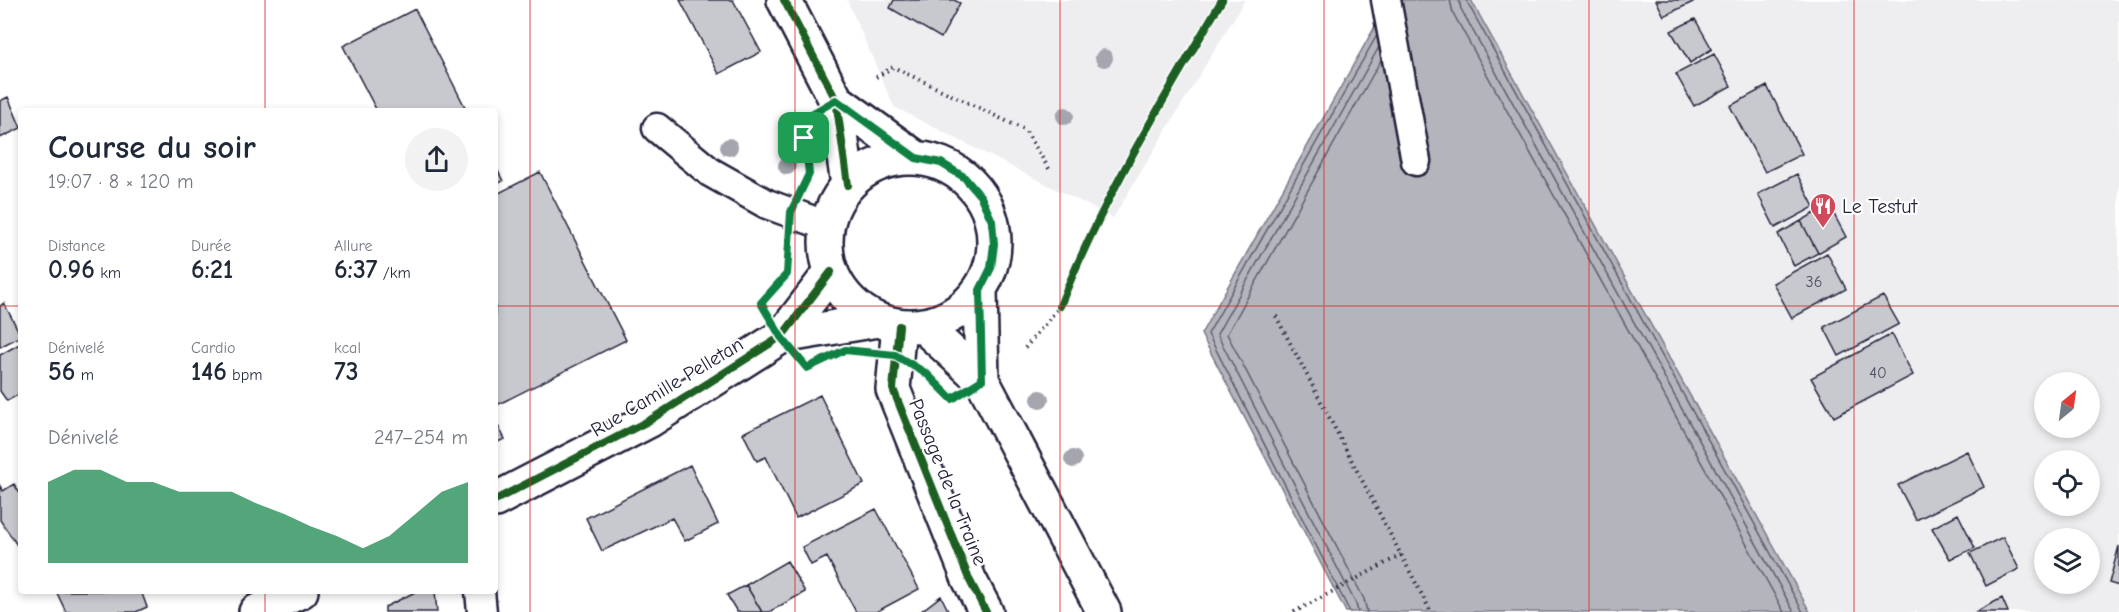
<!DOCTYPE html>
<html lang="fr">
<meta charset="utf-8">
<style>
:root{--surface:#fff;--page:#f2f2f3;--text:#1f2937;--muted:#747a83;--accent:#0b8043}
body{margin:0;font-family:"Comic Neue",sans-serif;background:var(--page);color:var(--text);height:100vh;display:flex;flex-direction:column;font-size:22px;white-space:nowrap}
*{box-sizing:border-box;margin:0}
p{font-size:20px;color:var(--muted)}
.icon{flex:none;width:33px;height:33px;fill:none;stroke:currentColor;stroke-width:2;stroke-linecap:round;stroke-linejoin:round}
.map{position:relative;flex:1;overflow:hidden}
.details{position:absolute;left:18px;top:108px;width:480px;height:486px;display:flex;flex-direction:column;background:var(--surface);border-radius:6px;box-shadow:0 3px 9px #0003}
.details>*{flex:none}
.needle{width:39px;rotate:29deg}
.fabs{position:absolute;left:2034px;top:372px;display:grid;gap:12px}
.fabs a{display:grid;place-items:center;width:66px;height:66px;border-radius:50%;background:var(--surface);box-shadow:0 3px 9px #0003;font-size:30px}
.pin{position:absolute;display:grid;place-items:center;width:51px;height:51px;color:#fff;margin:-26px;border-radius:12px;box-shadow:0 3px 9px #0006}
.round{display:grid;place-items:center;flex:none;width:63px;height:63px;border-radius:32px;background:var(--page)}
.summary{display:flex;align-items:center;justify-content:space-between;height:102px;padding:0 30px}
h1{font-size:33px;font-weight:700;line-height:45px}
.figures{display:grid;grid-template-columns:repeat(3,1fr);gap:9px;height:102px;padding:6px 30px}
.figures div{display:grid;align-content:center}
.figures b{font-size:26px;font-weight:700}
.figures small{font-size:16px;font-weight:400}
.figures p{font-size:16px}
.chart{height:168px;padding:12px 30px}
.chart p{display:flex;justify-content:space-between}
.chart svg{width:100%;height:108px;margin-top:6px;fill:var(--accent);opacity:.7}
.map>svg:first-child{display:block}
.built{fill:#eeeef1;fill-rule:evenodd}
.water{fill:#b4b4bc;stroke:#7a7a88;stroke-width:1.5}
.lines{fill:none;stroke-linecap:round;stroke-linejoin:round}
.shore{stroke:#5c5c6f;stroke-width:1.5}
.building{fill:#c8c8cf;stroke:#22223b;stroke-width:1.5}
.service-casing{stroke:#22223b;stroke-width:33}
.minor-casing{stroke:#22223b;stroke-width:38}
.secondary-casing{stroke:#22223b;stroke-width:38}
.path{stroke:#22223b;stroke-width:4;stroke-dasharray:1.5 4.5;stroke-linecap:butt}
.service{stroke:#fff;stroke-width:28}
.minor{stroke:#fff;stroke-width:33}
.secondary{stroke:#fff;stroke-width:33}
.cycleway-casing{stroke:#fff;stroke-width:11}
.cycleway{stroke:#1b5e20;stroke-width:8}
.tree{fill:#a5a5af}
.route-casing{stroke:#fff;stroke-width:12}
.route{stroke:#0b8043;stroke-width:8}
.grid{fill:none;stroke:#d62828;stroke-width:1.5;stroke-opacity:0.55}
.labels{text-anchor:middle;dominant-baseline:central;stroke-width:4.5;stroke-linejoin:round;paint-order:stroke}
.number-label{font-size:16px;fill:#4c4c60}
.poi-label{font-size:20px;fill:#22223b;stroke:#fff;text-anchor:start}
.street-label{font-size:20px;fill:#22223b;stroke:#fff}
</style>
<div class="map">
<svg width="2119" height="612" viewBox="0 0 2119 612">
<rect width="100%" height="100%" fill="#fff"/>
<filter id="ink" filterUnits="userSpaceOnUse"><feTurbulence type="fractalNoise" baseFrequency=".0167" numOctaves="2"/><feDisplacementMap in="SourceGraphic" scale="12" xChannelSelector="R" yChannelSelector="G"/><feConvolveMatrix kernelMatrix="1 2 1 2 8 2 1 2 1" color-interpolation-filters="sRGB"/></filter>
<g filter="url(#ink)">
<!-- built -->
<path class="built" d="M847,0h398l-132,218 -219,-111z
M1471,0h648v612h-309zM2044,382h46v46h-46zM2044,460h46v46h-46zM2044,538h46v46h-46z"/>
<!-- water -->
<path class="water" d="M1390,0h81l339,612h-464l-145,-278z"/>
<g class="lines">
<!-- shore -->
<path class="shore" d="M1450,0l3,13 331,599
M1459,0l2,9 333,603
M1466,0l337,612
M1350,612l-142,-278 169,-299
M1358,612l-2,-8 -139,-270 162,-287
M1367,612l-3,-13 -137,-265 154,-274"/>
</g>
<!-- building -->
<path class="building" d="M680,0h53l28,52 -42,22z
M894,0h60l6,3 -19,35 -51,-30z
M1656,0h41l-33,16z
M415,9l52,102h-90l-34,-65z
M1695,19l17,30 -22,14 -19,-32z
M1714,54l17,32 -37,20 -18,-32z
M1767,86l35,68 -37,18 -35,-66z
M8,97l13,31 -21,10v-37z
M495,165l8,16 -8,4z
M540,172l86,168 -131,66v-211z
M1797,174l17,33 -39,21 -17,-34z
M1829,205l17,32 -28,16 -17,-32z
M1801,221l17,32 -24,13 -16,-32z
M1827,253l19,36 -54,29 -19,-35z
M1883,296l16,28 -60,32 -15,-29z
M4,303l17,33 -21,11v-41z
M1892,334l21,41 -79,42 -23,-39z
M21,343v50l-14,8 -7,-10v-36z
M820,395l44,89 -68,34 -30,-61 -9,4 -14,-28z
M495,420l10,19 -10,4z
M1967,451l17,36 -68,33 -18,-35z
M690,465l28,59 -33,17 -13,-23 -70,33 -16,-33z
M14,484l7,11v56l-21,-31v-34l3,5z
M876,509l43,80 -43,23h-20l-29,-55 -16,8 -9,-18z
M1958,514l17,34 -25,11 -18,-31z
M2003,537l16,32 -33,17 -16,-33z
M2119,546v40l-10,-3z
M787,561l18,31 -36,20h-7l-16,-27z
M746,585l16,27h-25l-10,-17z
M56,591h85l6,16 -11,5h-70z
M417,591h18l2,21h-52v-5z
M941,596l8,16h-29z
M2002,598l6,14h-33z"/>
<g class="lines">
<!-- service casing -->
<g class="service-casing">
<path id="service" d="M1386,0l30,161
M657,128l53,44 57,32 60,22
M480,591l2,21"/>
</g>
<!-- minor casing -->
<g class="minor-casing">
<path id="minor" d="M899,326l-6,63 76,190 17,33
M782,336l96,-16
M495,500l155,-80 132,-84 49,-64
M256,612l45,-21"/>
</g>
<!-- secondary casing -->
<g class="secondary-casing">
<path id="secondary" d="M784,0l52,100 12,85
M836,100l80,58
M826 242a84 84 0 1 1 168 0a84 84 0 1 1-168 0Z
M980,290l2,90
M922,325l60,55 122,232"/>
</g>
<!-- path -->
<path class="path" d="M876,77l17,-10 132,63 26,42
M1276,316l155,296
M1025,348l35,-42
M1294,612l107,-57"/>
<!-- service -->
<use href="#service" class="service"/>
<!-- minor -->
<use href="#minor" class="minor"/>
<!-- secondary -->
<use href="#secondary" class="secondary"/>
<!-- cycleway casing -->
<g class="cycleway-casing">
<path id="cycleway" d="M784,0l52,100 12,85
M836,100l80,58
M1060,306c42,-107 104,-207 162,-306
M899,326l-6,63 76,190 17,33
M495,500l155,-80 132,-84 49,-64"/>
</g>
<!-- cycleway -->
<use href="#cycleway" class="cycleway"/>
</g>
<!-- trees -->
<g class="tree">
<circle cx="1104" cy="58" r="9"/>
<circle cx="1065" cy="116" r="9"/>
<circle cx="729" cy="147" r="9"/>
<circle cx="787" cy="166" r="9"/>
<circle cx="1040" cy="399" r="9"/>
<circle cx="1073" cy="459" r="9"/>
</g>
</g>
<g class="lines" filter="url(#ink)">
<!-- route casing -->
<g class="route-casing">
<path id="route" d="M836,100l80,58 25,5 23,14 17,20 11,24 2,23 -3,24 -11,22 2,90 -30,19 -25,-25 -32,-19 -50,-5 -38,18 -26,-31 -20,-34 26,-29 4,-62 18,-38 -6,-55z"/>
</g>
<!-- route -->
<use href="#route" class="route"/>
</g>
<!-- grid -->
<path class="grid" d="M265,0v111M530,0v612M795,0v612M1060,0v612M1324,0v612M1589,0v612M1854,0v612M0,306h21M495,306h1624M265,591v21"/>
<!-- icons -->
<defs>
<g id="restaurant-pin" transform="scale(1.35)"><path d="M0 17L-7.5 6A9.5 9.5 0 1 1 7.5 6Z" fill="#d1495b" stroke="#fff"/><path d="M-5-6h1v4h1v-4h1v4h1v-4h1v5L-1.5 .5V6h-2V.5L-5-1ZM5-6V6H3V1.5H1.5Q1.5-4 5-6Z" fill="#fff"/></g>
</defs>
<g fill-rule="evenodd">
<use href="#restaurant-pin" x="1823" y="206"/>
</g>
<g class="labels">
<!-- number labels -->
<g class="number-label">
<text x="1814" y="282">36</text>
<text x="1878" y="373">40</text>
</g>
<!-- poi labels -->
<g class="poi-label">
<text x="1842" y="206">Le Testut</text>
</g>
<!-- street labels -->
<g class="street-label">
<text transform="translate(667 387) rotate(-31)">Rue Camille Pelletan</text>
<text transform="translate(948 482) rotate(68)">Passage de la Traine</text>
</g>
</g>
</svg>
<div class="fabs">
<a><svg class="needle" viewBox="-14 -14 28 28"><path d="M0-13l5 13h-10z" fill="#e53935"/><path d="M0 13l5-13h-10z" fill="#747a83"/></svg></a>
<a><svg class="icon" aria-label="locate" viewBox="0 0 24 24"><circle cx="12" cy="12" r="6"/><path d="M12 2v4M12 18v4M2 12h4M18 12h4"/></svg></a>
<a><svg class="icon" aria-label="layers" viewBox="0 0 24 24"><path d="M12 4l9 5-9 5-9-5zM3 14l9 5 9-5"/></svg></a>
</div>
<div class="pin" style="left:804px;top:138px;background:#1e9e55"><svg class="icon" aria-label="arrive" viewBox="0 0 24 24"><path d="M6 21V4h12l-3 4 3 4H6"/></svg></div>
<section class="details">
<div class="summary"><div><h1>Course du soir</h1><p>19:07 · 8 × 120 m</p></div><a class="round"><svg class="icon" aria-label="share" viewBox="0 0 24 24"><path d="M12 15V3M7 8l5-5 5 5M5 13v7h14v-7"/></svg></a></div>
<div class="figures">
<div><p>Distance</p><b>0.96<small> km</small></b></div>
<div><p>Durée</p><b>6:21</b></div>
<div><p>Allure</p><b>6:37<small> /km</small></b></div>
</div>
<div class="figures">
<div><p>Dénivelé</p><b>56<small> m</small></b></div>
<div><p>Cardio</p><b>146<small> bpm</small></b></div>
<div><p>kcal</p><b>73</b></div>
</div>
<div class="chart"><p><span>Dénivelé</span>247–254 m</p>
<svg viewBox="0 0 160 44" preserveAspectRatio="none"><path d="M0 44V11L10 6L20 6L30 11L40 11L50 15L60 15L70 15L80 20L90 24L100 29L110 33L120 38L130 33L140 24L150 15L160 11V44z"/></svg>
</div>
</section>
</div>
